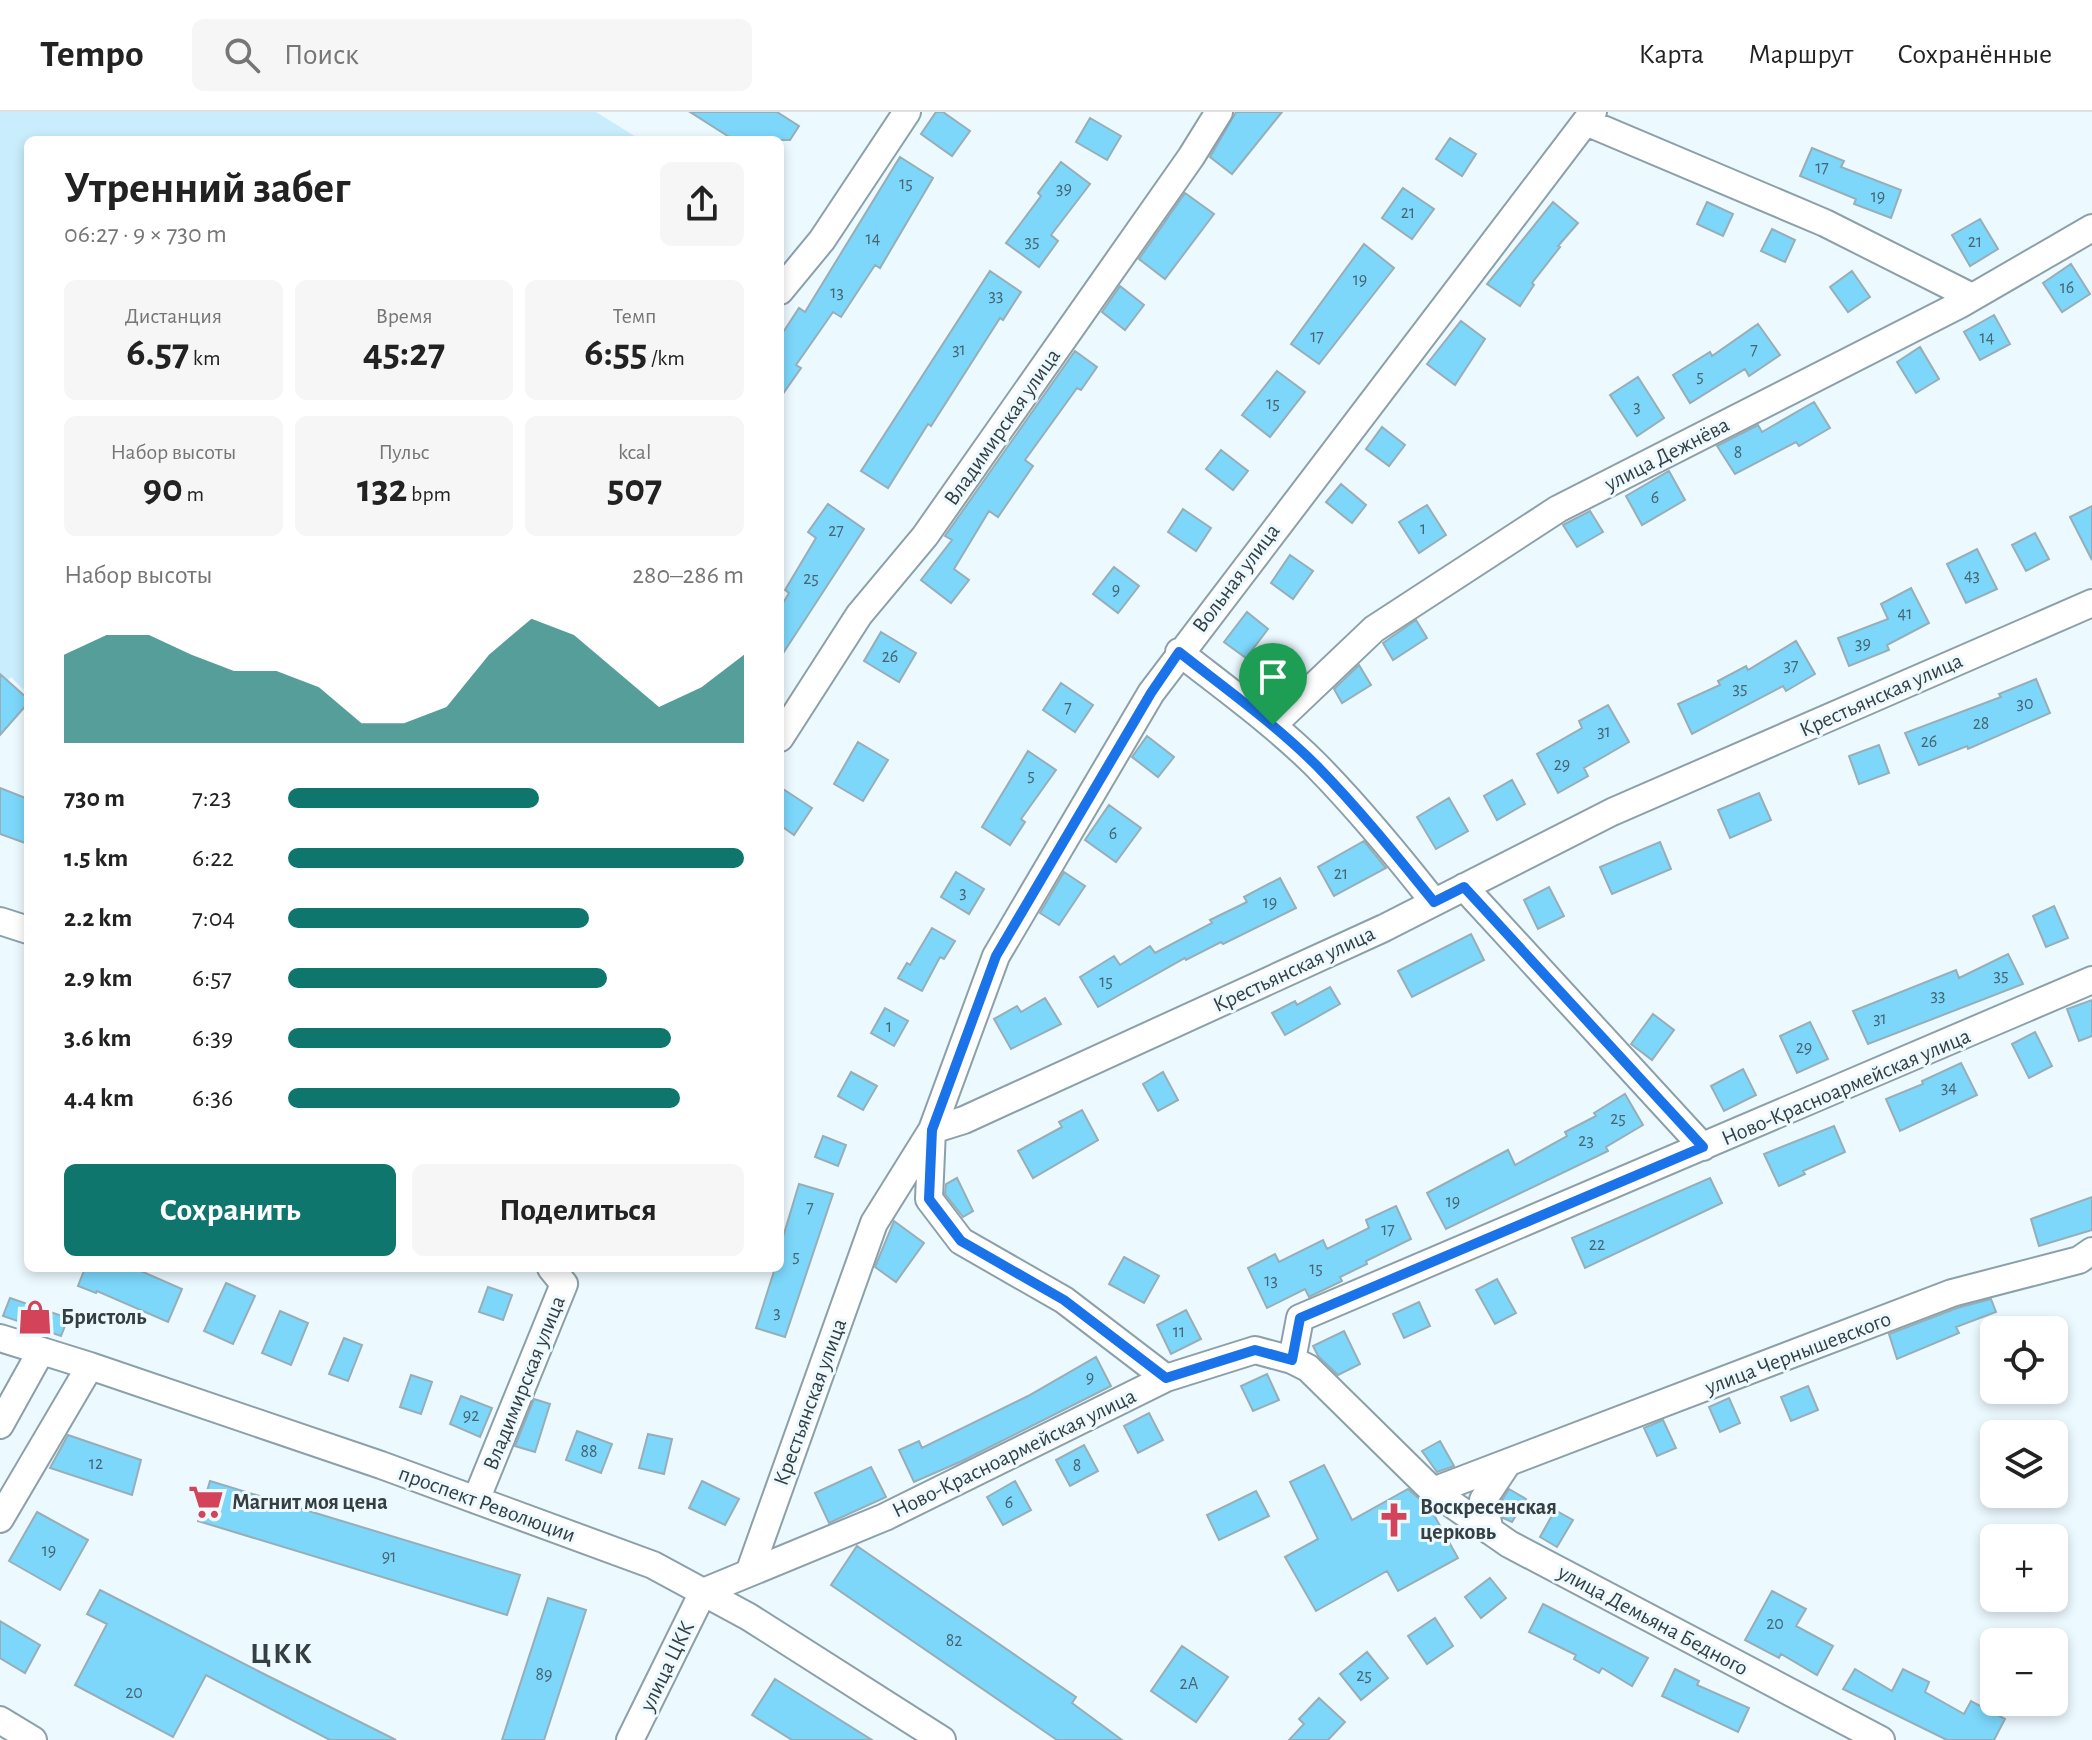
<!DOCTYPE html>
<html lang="ru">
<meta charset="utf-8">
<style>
:root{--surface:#fff;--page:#f6f6f6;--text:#222;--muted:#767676;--line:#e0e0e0;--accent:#0f766e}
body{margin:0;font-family:"Alegreya Sans",sans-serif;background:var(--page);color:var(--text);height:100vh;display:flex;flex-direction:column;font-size:30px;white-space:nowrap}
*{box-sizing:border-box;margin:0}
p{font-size:26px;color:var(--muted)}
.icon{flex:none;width:44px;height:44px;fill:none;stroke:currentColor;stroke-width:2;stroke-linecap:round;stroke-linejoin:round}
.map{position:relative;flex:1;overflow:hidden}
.details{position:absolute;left:24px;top:24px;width:760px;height:1136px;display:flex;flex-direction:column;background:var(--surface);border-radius:12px;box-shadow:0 4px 12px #0003}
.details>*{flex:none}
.controls{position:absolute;left:1980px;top:1204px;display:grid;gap:16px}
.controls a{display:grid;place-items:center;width:88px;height:88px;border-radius:12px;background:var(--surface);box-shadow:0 4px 12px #0003;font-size:40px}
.pin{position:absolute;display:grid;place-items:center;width:68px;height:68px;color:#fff;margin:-82px -34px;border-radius:50% 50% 50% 0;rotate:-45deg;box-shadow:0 0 8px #0007}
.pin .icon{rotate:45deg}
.round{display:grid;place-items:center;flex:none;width:84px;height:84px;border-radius:12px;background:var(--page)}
.headline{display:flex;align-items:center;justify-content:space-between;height:136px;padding:0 40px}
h1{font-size:44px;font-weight:700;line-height:60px}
.metrics{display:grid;grid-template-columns:repeat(3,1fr);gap:12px;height:136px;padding:8px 40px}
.metrics div{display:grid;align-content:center;border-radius:12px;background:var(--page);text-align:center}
.metrics b{font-size:40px;font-weight:700}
.metrics small{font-size:22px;font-weight:400}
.metrics p{font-size:22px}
.chart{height:224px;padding:16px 40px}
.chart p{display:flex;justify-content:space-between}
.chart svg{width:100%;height:144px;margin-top:8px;fill:var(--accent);opacity:.7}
.cta{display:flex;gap:16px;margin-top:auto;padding:16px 40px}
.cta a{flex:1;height:92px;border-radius:12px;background:var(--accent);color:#fff;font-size:32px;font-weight:700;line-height:92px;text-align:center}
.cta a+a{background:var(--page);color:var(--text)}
ul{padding:0 40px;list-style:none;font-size:26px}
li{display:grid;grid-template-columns:128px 96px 1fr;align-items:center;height:60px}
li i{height:20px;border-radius:10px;background:var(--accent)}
header{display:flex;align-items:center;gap:48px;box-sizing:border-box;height:112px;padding:0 40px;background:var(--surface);border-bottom:2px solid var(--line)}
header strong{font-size:38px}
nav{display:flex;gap:44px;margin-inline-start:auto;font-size:28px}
.search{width:560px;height:72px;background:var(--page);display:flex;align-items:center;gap:20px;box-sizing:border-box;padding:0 28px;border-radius:12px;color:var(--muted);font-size:30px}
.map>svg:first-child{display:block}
.green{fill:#c9edfd}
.building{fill:#7cd7fb;stroke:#98aeb7;stroke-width:2}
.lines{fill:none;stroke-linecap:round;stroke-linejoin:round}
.minor-casing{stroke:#8ba0a9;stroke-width:30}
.minor{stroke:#fff;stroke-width:26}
.route-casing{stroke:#fff;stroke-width:16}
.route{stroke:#1a73e8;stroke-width:10}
.labels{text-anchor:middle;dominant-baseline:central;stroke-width:6;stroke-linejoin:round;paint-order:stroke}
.number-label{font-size:18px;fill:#476470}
.street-label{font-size:22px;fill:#353e41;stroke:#ecf9ff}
.poi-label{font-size:22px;font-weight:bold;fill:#353e41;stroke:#ecf9ff;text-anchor:start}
.district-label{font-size:30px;font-weight:bold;letter-spacing:2px;fill:#353e41;stroke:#ecf9ff}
</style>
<header>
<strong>Tempo</strong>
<div class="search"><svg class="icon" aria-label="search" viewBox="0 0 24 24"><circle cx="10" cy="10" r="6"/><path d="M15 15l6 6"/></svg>Поиск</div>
<nav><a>Карта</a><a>Маршрут</a><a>Сохранённые</a></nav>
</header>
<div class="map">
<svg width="2092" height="1628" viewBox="0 0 2092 1628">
<rect width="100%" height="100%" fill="#ecf9ff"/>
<!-- green -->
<path class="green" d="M0,0h596l45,28h-613v554l-17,-17 -11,12z"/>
<!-- building -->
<path class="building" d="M690,0h87l22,14 -9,14h-56z
M936,0h7l27,19 -18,25 -31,-22z
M1236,0h46l-50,62 -22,-17z
M1090,6l31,18 -14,24 -31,-18z
M1450,26l26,16 -14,22 -26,-17z
M1812,36l32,13 -3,6 60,23 -10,28 -37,-14 2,-5 -56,-23z
M900,45l33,21 -53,90 -5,-3 -34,52 -8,-5 -37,53 5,3 -21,30v-61l19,-29 6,4z
M1061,50l29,22 -39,51 7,6 -19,26 -33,-24 35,-47 -3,-3z
M1403,76l31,21 -22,30 -30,-21z
M1185,81l29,21 -49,65 -26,-20z
M1553,90l25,21 -20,23 2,1 -28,36 2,2 -14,21 -33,-22z
M1707,90l26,12 -10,22 -26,-12z
M1980,107l18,30 -28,17 -18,-31z
M1772,117l23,11 -10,22 -24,-11z
M1364,132l30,24 -75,96 -28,-20z
M2071,152l19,30 -28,18 -19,-29z
M990,159l31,21 -18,28 -3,-2 -69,108 -3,-2 -40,64 -27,-17z
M1852,159l18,26 -22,15 -18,-25z
M1120,174l24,19 -19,25 -23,-18z
M1994,203l16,29 -30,16 -16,-28z
M1461,209l24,18 -30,46 -28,-21z
M1758,212l22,31 -31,21 -4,-7 -55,34 -17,-28 37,-23 2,4z
M1920,235l19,32 -23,14 -19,-31z
M1075,239l22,16 -16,23 -4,-2 -52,72 8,6 -35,51 -9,-6 -35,58 15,11 -18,23 -30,-23 31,-40 -7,-4z
M1277,259l28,21 -35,45 -28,-22z
M1638,265l26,41 -27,18 -27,-41z
M1814,290l16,26 -31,18 -3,-4 -61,32 -18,-28 41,-21 4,7z
M1382,315l23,18 -16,21 -23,-17z
M1221,338l27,21 -15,19 -27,-21z
M1669,359l16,29 -43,25 -16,-29z
M1341,372l25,21 -14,18 -26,-21z
M828,392l36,25 -84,129v-50l9,-15 -4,-3 31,-52 -8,-6z
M1427,393l19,30 -27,18 -20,-31z
M2092,394v54l-22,-43z
M1183,397l28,19 -15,23 -28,-19z
M1590,399l13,21 -26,15 -14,-22z
M2035,421l14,26 -23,12 -14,-26z
M1977,437l20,40 -31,14 -19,-39z
M1290,443l23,16 -20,28 -22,-16z
M1114,455l25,19 -21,27 -25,-19z
M1911,476l18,35 -42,22 2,5 -40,16 -11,-28 50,-19 -7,-15z
M1247,500l21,17 -22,29 -22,-16z
M1416,508l11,18 -34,22 -10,-17z
M881,520l35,21 -17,29 -35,-21z
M1796,529l19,33 -29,17 -3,-5 -91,48 -14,-30 42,-19 -2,-4 28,-15 2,4z
M1359,553l12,20 -29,18 -8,-14z
M0,562l28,25v4l-28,32z
M2036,567l14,34 -82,36 -1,-3 -48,19 -14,-32 96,-36 -2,-3z
M1061,571l32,22 -18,27 -32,-22z
M1608,593l21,37 -45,26 4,8 -30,17 -21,-39 45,-26 -3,-7z
M1147,624l27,21 -16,20 -26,-20z
M858,630l30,18 -25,41 -29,-17z
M1879,633l10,28 -30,11 -10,-28z
M1028,639l28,19 -35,49 4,3 -15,23 -28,-18z
M1512,668l13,24 -28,16 -13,-24z
M780,675l32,21 -18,27 -14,-10z
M0,676l28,11v45l-28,-10z
M1759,681l12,27 -41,18 -12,-28z
M1449,686l19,33 -32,18 -19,-32z
M1109,693l32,23 -25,34 -31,-22z
M1364,729l22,27 -52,28 -16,-29z
M1660,730l11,27 -59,25 -12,-27z
M956,760l28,17 -15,25 -28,-17z
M1064,760l21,14 -26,39 -19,-12z
M1280,766l16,30 -73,36 -2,-2 -35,18 -1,-2 -87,49 -18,-30 34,-21 6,9 30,-19 5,7 57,-30 -2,-3 37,-18 -3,-5z
M1549,775l15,29 -26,13 -14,-29z
M2054,794l14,32 -22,9 -13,-31z
M932,816l23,13 -11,18 -4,-2 -18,34 -24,-13 9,-15 3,2z
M1471,822l13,26 -72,37 -14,-26z
M2008,842l15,30 -155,60 -15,-33 103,-41 3,8z
M1330,875l10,17 -55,31 -13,-22 23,-12 2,4z
M1045,886l16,26 -50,25 -17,-30 23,-13 4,6z
M2092,888v36l-13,5 -12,-32z
M885,896l23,13 -14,25 -23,-13z
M1653,902l21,16 -22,30 -21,-16z
M1810,910l18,37 -31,14 -17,-37z
M2035,920l17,34 -23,12 -17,-34z
M1961,951l16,32 -77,36 -14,-32 37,-15 -1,-3z
M1743,957l13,26 -32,16 -13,-25z
M851,960l26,14 -14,24 -25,-14z
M1163,960l15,28 -20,11 -15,-27z
M1625,982l18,31 -37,22 2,4 -162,78 -19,-36 81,-43 7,15 52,-29 -2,-4 31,-16 -2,-3z
M1082,998l16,30 -65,38 -15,-27 44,-24 -3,-5z
M1834,1014l11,26 -42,19 2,3 -26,12 -15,-32z
M823,1024l23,9 -8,21 -23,-9z
M957,1066l16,33 -10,6 -18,-23 1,-10z
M1710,1066l12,25 -137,65 -13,-30z
M799,1072l34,10 -48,143 -29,-9 19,-60h5v-21z
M2092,1085v33l-53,16 -8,-27z
M1396,1094l15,33 -45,22 1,3 -27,13 2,4 -33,16 -4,-8 -38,19 -19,-40 27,-14 4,8 44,-22 4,9 42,-21 -3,-8z
M894,1109l30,22 -28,39 -21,-15z
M1124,1145l35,19 -15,27 -35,-19z
M85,1156h49l48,21 -14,33 -71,-31 -1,2 -18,-7z
M1497,1167l19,34 -21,11 -19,-34z
M226,1171l29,13 -22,48 -29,-13z
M488,1175l24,8 -9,25 -24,-8z
M10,1186l58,20 -7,18 -58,-20z
M1991,1187l5,13 -40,15 3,6 -62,26 -8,-25 68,-26z
M1419,1190l11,24 -26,12 -11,-24z
M1186,1198l15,29 -30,15 -14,-29z
M280,1199l28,12 -17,42 -29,-12z
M1344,1219l16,33 -22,11 -20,-19 -5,-10z
M344,1226l18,7 -14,36 -19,-7z
M1096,1245l15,29 -149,75 -48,21 -15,-32 20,-9 3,7 106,-52z
M1267,1262l12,26 -26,11 -12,-25z
M411,1263l21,7 -11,32 -21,-7z
M1808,1274l10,24 -27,11 -10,-24z
M461,1284l31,12 -12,29 -30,-13z
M1729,1286l11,25 -20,9 -11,-25z
M534,1287l16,5 -15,48 -20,-6z
M1149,1301l14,27 -25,13 -14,-27z
M1663,1308l13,28 -19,8 -13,-28z
M577,1319l35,13 -11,29 -35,-13z
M648,1322l24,5 -8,35 -25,-6z
M68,1323l73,25 -9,35 -82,-27z
M1440,1329l14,25 -17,6 -15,-21z
M1084,1333l14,26 -28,15 -14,-26z
M1324,1353l28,55 56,-31 22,19 28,50 -60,33 -11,-20 -71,40 -31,-54 33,-18 -28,-57z
M871,1355l15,30 -57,26 -14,-30z
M210,1369l310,94 -13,40 -309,-94z
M702,1369l37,18 -14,26 -36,-17z
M1015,1369l16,29 -28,15 -16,-28z
M1509,1377l17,10 -14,23 -9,-4 -3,-15z
M1256,1379l13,25 -50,24 -12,-25z
M1555,1398l18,10 -16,27 -17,-10z
M37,1400l51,28 -28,50 -51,-29z
M857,1434l219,151 -4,6 50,37h-65l-226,-155z
M1490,1466l16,20 -25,20 -16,-21z
M100,1478l162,83 134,67h-66l-124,-65 -33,62 -98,-52 32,-61 -20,-10z
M1772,1479l34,18 -10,17 37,20 -16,29 -36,-21 -2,4 -34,-18z
M548,1486l38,12 -42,130h-42z
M1543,1492l105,54 -16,28 -30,-18 -3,5 -25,-14 2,-4 -47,-23z
M1435,1506l18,28 -26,18 -19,-28z
M0,1509l40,24 -15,28 -25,-15z
M1182,1534l46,31 -32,45 -45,-31z
M1367,1540l21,26 -27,22 -21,-26z
M1675,1557l24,12 -2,4 52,23 -11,24 -76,-36z
M1855,1557l37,22 11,-22 26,13 -4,10 39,22 7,-13 34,18 -11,21h-47l-104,-51z
M775,1567l97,61h-80l-40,-25z
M1319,1586l26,24 -17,18h-39l15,-16 -5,-5z"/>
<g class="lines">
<!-- minor casing -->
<g class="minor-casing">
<path id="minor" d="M1586,10l239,101 147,74
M780,179l42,-51 85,-128
M1179,540c47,37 96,72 138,114 42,43 80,89 117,136
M1273,613l101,-96 184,-120 401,-204 133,-77
M780,626l79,-123 66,-79 266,-379 28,-45
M1464,775l239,260
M0,809l28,9
M0,1226l90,28 291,99 272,100 96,52 193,123
M1292,1248l16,8 125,123 76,53 372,196
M1166,1266l-102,-78 -103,-59 -32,-42 3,-69 64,-174 155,-263 442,-581
M0,1313l40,-72
M1433,1379l519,-198 127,-33 13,-9
M476,1388l88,-216 -13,-16
M0,1407l90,-153
M1490,1419l-7,-31 24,-36
M749,1461l125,-350 58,-93 32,-10 420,-192 228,-116 480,-209
M0,1608l33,20
M630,1628l73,-148 182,-75 281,-139 89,-28 37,10 8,-42 792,-338"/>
</g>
<!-- minor -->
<use href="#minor" class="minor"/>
</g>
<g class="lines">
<!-- route casing -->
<g class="route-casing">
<path id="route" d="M1179,540c47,37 96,72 138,114 42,43 79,89 117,136l30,-15 239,260 -403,171 -8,42 -37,-10 -89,28 -102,-78 -103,-59 -32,-42 3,-69 64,-174 155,-263z"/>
</g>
<!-- route -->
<use href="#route" class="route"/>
</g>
<!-- icons -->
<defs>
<g id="shop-bare" transform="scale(2.76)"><path d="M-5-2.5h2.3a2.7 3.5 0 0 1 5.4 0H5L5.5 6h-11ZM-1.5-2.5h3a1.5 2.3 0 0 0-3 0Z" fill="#d34359" stroke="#ecf9ff" stroke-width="2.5" paint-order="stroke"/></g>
<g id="supermarket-bare" transform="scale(2.76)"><path d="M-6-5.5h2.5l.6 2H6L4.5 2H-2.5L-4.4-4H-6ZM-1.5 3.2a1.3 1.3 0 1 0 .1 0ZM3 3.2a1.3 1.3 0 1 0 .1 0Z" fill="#d34359" stroke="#ecf9ff" stroke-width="2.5" paint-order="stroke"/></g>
<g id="church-bare" transform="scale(2.76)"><path d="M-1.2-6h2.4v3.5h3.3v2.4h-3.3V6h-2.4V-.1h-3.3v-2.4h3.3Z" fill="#d34359" stroke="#ecf9ff" stroke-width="2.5" paint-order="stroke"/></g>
</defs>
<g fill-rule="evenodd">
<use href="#shop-bare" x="35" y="1205"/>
<use href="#supermarket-bare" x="206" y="1390"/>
<use href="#church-bare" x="1394" y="1408"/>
</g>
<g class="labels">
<!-- number labels -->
<g class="number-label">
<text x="1822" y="56">17</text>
<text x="906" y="72">15</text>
<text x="1064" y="77">39</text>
<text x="1878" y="85">19</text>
<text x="1408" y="101">21</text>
<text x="873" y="127">14</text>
<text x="1032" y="130">35</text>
<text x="1975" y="130">21</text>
<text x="1360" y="168">19</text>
<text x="2067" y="176">16</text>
<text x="837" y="181">13</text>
<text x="996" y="184">33</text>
<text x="1317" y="225">17</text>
<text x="1987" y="226">14</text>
<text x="959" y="238">31</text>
<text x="1754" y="238">7</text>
<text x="1700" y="265">5</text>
<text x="1273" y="292">15</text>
<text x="1637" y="295">3</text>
<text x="1738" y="341">8</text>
<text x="1655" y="386">6</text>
<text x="1423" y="417">1</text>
<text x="836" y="419">27</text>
<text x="1972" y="464">43</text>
<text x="811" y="467">25</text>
<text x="1116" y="478">9</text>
<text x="1905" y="502">41</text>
<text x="1863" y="532">39</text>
<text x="890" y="545">26</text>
<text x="1791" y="554">37</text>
<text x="1740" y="577">35</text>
<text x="2025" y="592">30</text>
<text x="1068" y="596">7</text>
<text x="1981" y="612">28</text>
<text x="1604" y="620">31</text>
<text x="1929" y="630">26</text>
<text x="1562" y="653">29</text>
<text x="1031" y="664">5</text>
<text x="1113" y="722">6</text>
<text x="1341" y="762">21</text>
<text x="963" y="781">3</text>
<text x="1270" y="791">19</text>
<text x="2001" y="864">35</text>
<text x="1106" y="870">15</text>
<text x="1938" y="884">33</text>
<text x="1880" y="907">31</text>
<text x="889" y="915">1</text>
<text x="1804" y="936">29</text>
<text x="1949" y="976">34</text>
<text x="1618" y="1007">25</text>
<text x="1586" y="1029">23</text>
<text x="1453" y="1090">19</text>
<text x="810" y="1096">7</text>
<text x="1388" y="1118">17</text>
<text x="1597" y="1133">22</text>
<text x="796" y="1145">5</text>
<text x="1316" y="1157">15</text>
<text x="1271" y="1169">13</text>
<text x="777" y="1201">3</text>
<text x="1179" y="1220">11</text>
<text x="1090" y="1266">9</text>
<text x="471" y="1304">92</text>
<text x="589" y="1340">88</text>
<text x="96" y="1352">12</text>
<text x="1077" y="1354">8</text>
<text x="1009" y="1391">6</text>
<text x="49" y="1439">19</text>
<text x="389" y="1445">91</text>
<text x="1775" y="1512">20</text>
<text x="954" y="1529">82</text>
<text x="544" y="1563">89</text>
<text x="1364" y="1564">25</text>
<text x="1189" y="1572">2А</text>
<text x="134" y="1581">20</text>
</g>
<!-- street labels -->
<g class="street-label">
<text transform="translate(1002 315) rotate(-55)">Владимирская улица</text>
<text transform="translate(1667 342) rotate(-27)">улица Дежнёва</text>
<text transform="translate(1236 466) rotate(-53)">Вольная улица</text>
<text transform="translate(1881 583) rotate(-24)">Крестьянская улица</text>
<text transform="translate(1294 857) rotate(-25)">Крестьянская улица</text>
<text transform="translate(1846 975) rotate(-23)">Ново-Красноармейская улица</text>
<text transform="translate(1798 1241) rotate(-21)">улица Чернышевского</text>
<text transform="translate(524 1271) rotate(-68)">Владимирская улица</text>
<text transform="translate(810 1290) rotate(-70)">Крестьянская улица</text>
<text transform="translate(1014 1341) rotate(-26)">Ново-Красноармейская улица</text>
<text transform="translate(487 1392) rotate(20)">проспект Революции</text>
<text transform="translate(1653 1508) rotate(28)">улица Демьяна Бедного</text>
<text transform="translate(667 1554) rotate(-64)">улица ЦКК</text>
</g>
<!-- poi labels -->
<g class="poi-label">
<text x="61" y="1205">Бристоль</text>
<text x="232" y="1390">Магнит моя цена</text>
<text x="1420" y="1395">Воскресенская<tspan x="1420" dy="25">церковь</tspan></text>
</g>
<!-- district labels -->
<g class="district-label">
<text x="282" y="1542">ЦКК</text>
</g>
</g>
</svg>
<div class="controls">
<a><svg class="icon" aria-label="locate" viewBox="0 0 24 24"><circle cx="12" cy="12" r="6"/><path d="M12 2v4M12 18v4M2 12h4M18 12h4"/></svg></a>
<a><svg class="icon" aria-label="layers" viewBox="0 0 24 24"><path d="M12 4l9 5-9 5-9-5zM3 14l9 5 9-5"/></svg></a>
<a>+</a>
<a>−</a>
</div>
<div class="pin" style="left:1273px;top:613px;background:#1e9e55"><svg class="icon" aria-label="arrive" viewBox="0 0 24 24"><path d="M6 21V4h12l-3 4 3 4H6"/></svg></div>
<section class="details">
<div class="headline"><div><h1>Утренний забег</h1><p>06:27 · 9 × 730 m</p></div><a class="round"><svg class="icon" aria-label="share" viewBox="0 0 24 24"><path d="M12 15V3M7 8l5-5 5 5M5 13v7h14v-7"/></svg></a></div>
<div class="metrics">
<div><p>Дистанция</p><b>6.57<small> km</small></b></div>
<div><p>Время</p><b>45:27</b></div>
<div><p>Темп</p><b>6:55<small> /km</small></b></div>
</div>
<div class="metrics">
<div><p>Набор высоты</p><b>90<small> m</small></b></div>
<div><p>Пульс</p><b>132<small> bpm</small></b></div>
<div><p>kcal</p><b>507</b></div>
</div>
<div class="chart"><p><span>Набор высоты</span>280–286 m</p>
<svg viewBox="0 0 160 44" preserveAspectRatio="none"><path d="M0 44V17L10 11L20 11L30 17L40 22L50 22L60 27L70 38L80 38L90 33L100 17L110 6L120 11L130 22L140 33L150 27L160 17V44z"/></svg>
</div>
<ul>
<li><b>730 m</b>7:23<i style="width:55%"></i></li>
<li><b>1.5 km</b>6:22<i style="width:100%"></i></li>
<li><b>2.2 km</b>7:04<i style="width:66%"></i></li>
<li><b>2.9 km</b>6:57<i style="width:70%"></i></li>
<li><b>3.6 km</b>6:39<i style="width:84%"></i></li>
<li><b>4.4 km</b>6:36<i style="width:86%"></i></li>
</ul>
<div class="cta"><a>Сохранить</a><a>Поделиться</a></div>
</section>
</div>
